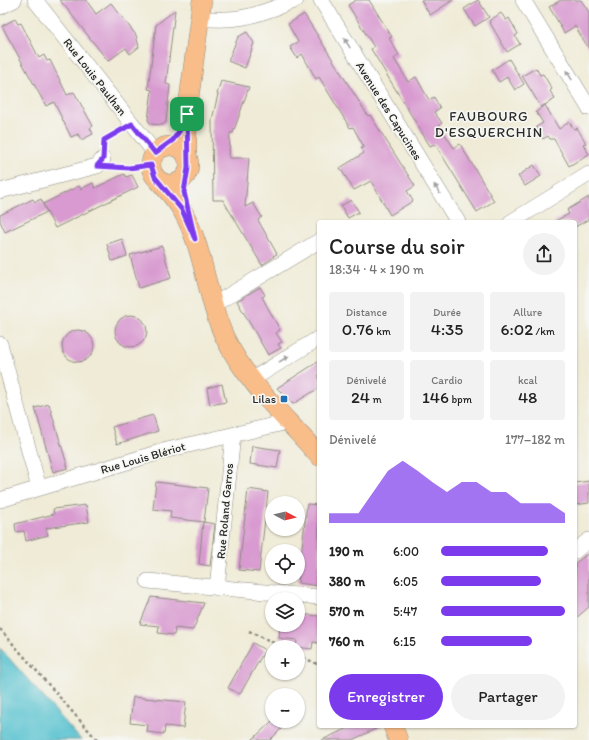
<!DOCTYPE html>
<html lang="fr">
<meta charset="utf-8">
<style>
:root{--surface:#fff;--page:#f2f2f2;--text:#222;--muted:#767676;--accent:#7c3aed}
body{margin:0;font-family:Itim,sans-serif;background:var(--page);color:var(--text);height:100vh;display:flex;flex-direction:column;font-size:15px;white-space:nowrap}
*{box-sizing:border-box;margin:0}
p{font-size:13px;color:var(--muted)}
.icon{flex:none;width:22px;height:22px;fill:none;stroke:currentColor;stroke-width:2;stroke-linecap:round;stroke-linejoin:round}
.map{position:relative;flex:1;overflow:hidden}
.panel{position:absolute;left:317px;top:220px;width:260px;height:508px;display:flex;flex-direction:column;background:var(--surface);border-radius:4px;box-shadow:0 1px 3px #0004}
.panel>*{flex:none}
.needle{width:26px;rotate:97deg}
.controls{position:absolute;left:265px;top:496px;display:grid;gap:8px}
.controls a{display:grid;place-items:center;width:40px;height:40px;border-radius:50%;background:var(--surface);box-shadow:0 1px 3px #0004;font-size:20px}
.pin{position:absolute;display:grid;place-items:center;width:34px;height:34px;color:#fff;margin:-17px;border-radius:8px;box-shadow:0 2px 6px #0006}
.round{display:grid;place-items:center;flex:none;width:42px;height:42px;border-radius:21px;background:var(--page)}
.overview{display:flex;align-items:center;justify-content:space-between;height:68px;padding:0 12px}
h1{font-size:22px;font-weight:600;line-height:30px}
.stats{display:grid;grid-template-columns:repeat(3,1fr);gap:6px;height:68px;padding:4px 12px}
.stats div{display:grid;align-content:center;border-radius:4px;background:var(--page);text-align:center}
.stats b{font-size:17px;font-weight:600}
.stats small{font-size:11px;font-weight:400}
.stats p{font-size:11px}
.chart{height:112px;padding:8px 12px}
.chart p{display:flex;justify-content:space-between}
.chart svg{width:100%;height:72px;margin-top:4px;fill:var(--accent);opacity:.7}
.button{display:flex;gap:8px;margin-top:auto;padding:8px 12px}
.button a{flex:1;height:46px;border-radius:24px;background:var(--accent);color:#fff;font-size:16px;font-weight:600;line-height:46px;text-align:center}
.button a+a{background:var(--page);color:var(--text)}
ul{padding:0 12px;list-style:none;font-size:13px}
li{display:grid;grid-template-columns:64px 48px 1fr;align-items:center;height:30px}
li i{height:10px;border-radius:5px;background:var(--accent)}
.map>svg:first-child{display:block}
.water{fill:#55c1cf;stroke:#40767d}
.building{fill:#d89ad0}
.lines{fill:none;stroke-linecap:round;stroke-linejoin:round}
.minor-casing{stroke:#8d8b80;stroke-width:16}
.major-casing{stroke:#8d8b80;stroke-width:20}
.path{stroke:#8d8b80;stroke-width:2.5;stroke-dasharray:3 3;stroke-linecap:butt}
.minor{stroke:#fff;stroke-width:15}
.major{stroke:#f8bd89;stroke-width:19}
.oneway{fill:#a0a0a0}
.route-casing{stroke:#fff;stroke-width:8}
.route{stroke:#7c3aed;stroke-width:5}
.poi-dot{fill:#1f6fb2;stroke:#f6f6f2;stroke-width:1.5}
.labels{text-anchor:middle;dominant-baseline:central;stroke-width:3.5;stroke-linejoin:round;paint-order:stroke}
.street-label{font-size:12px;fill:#2b2b2b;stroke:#f6f6f2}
.poi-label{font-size:12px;fill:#2b2b2b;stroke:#f6f6f2;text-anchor:end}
.quarter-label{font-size:14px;letter-spacing:1px;fill:#2b2b2b;stroke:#f6f6f2}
</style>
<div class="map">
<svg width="589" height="740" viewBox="0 0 589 740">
<rect width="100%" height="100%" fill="#f6f6f2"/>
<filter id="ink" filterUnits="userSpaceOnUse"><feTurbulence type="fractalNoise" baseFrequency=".025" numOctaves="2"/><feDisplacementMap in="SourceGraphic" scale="8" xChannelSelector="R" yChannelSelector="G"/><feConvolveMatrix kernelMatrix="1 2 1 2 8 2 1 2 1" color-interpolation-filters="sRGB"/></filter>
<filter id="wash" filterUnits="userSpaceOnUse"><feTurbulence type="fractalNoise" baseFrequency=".012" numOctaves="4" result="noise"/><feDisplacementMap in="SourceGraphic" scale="16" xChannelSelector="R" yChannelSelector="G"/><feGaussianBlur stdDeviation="0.9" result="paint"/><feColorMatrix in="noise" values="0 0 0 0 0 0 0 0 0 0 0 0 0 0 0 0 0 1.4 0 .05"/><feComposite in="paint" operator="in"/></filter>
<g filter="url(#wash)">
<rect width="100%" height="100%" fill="#efebd6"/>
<!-- water -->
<path class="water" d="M0,648l81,92h-81z"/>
<g id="blocks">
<!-- building -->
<path class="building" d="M60,0h26l10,14 15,-11 25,32 3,12 -9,7 -4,-6 -18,13z
M356,0h13l23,37 -3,1 10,17 -5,4 7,11 7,12 8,-5 13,23 5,-3 6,11 -6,4 8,11 -3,2 15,23 6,-4 34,57 -17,11 -42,-68 -5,2 -59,-97 3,-2 -26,-42z
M421,0h32l-23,15z
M478,0l11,17 -14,9 -11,-17z
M561,0h20l8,12v37l-14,-23 -11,7 -7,-13 -8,-13z
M175,10l-9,74 4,1 -4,37 -4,3 -11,-1 -3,-4 4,-30 -4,-1 8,-64z
M501,13l5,7 3,-2 9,16 -3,2 5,8 -13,8 -18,-31z
M304,14l64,102 2,-1 45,71 -8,5 6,10 -23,14 -19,-34 -17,9 -14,-22 24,-15 -3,-5 3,-1 -11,-20 -3,1 -31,-51 -3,2 -14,-25 -5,4 -7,-11 8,-5 -10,-18z
M15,19l3,5 3,-1 18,35 5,-3 3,6 3,-1 17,35 7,-3 19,34 -3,2 3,6 -12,6 -3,-6 -7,3 -17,-35 -8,4 -44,-80z
M247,32l7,11 -9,25 -17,-7 10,-24z
M509,59l15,25 -9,6 -8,-13 -8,5 -7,-12z
M536,68l4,7 3,-1 9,15 -2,2 5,8 -14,8 -19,-31z
M221,81l28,6 -16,46h-3l-1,25h20l-4,49 8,-4 9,14 -4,3 19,34 -4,2 1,1 -12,8 -39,-65h-10l-1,-80 6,-26h-1z
M545,105l14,24 10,-7 5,7 3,-1 9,15 -3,1 6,10 -20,12 -15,-27h-4l-2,-3 -5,3 -7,-12 7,-4 -7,-11z
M534,165l7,11 -16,10 -7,-10z
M124,174l2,3 6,-2 6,12 -83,41 -12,-24 36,-18 2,3 12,-6 2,5z
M589,197v22l-14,8v-5h-22l16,-8 -2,-4z
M33,199l2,3 6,-3 6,13 -42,20 -5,-11v-6z
M351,200l8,12 -11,6 -7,-12z
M122,239l5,17 -15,5 -5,-17z
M162,246l9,32 -32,10 -9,-33z
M260,287l5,8 -3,2 18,33 -4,3 6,9 -4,2 3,4 -13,7 -31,-54z
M115 331a16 16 0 1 1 32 0a16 16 0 1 1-32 0Z
M62 346a16 16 0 1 1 32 0a16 16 0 1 1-32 0Z
M319,361v27l-26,16 -16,-16z
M222,384l4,18 -16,3 -3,-17z
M49,404l19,64 -15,4 -18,-64z
M153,415l5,16 -41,13 -5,-17z
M252,446l28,4 -3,18 -27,-4z
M589,481v22l-14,2v-22z
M156,482l52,6 -4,34 -34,-4 1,-7 -18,-2z
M248,489l20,3 -9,80 -20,-2z
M307,504l12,1v81l-21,-3z
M86,505l3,17 -43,6 2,7 -22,6 -2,-10 -8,1 -1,-8 39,-10 -1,-5z
M203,522l12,2 -5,42 -11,-2z
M589,553v54l-14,12v-56z
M151,597l53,6 -11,27 -18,-2 -1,7 -16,-2 1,-7 -19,-2z
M298,614l21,2v27l-6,-1 -1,7 -16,-2 1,-7 -18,-2 1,-13h18z
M253,643l12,7 -25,44 -12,-6z
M133,697l53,5 -3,26 -18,-2 -1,8 -17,-2 1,-7 -18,-2z
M272,721h17l-19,19h-18z
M352,726h30l-30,14h-30z"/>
</g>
</g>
<g filter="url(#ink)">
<use href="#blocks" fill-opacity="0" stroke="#8d8b80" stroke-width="1"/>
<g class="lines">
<!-- minor casing -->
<g class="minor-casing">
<path id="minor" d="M35,0l120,153
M321,0l137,222
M523,0l66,108
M0,7l14,-7
M199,18c42,5 59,-4 97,-18
M0,191l97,-25 6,-7
M511,222l78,-48
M213,305l106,-64
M0,344l39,144
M251,380l68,-42
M0,500l167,-50 121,-28
M575,551l14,-11
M148,581l171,16
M217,588l16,-153"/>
</g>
<!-- major casing -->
<g class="major-casing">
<path id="major" d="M151 165a19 19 0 1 1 38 0a19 19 0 1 1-38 0Z
M187,158v-44l15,-114
M159,181c9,10 18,20 24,31 22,39 23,86 42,126 23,47 61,79 94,118
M393,726l5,14"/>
</g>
<!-- path -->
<path class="path" d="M104,146v-6l15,-9
M114,167l15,1 20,-3
M0,629l97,111
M249,631l34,16
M298,655l21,10"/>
<!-- minor -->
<use href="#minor" class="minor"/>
<!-- major -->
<use href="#major" class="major"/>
</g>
<!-- one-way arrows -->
<defs><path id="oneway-solid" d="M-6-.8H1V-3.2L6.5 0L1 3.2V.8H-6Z"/></defs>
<g class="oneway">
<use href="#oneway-solid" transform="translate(347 43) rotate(-122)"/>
<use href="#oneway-solid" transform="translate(569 75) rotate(-122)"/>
<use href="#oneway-solid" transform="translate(437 189) rotate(-122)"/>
<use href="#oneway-solid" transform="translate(284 359) rotate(-31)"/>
</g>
</g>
<g class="lines" filter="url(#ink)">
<!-- route casing -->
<g class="route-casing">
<path id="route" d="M187,114l1,54 -4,24 11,47 -13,-29 -27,-33 -4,-12 -22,3 -32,-2 6,-7 1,-19 28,-16 23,29 18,-13 7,-10z"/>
</g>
<!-- route -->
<use href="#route" class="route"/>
</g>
<!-- markers -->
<rect class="poi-dot" x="280" y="395" width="8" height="8" rx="2"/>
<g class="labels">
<!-- street labels -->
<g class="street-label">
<text transform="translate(95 77) rotate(52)">Rue Louis Paulhan</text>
<text transform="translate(389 111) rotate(58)">Avenue des Capucines</text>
<text transform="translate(143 458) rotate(-16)">Rue Louis Blériot</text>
<text transform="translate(225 511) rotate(-85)">Rue Roland Garros</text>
</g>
<!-- poi labels -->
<g class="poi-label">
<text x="276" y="399">Lilas</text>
</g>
<!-- quarter labels -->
<g class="quarter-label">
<text x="489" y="116">FAUBOURG<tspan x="489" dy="16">D'ESQUERCHIN</tspan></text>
</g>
</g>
</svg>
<div class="controls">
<a><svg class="needle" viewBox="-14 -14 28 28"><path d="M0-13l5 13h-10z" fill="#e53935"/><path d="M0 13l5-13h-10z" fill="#767676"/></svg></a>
<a><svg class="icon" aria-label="locate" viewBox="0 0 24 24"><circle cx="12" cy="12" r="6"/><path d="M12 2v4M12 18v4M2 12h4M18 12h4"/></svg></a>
<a><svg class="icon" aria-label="layers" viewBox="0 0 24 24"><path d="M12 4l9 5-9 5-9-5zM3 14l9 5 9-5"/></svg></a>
<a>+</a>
<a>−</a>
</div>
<div class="pin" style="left:187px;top:114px;background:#1e9e55"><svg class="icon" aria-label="arrive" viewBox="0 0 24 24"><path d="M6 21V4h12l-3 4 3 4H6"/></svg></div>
<section class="panel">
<div class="overview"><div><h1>Course du soir</h1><p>18:34 · 4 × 190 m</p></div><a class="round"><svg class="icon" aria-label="share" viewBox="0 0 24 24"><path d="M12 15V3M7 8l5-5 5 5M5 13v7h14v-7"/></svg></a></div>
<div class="stats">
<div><p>Distance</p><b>0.76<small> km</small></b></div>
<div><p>Durée</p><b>4:35</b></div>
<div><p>Allure</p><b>6:02<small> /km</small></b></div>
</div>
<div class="stats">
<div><p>Dénivelé</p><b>24<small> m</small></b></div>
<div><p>Cardio</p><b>146<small> bpm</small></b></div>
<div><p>kcal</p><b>48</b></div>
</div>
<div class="chart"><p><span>Dénivelé</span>177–182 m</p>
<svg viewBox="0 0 160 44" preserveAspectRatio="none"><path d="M0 44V38L10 38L20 38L30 25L40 12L50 6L60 12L70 19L80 25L90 19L100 19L110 25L120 25L130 32L140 32L150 32L160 38V44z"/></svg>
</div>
<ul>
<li><b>190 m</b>6:00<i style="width:86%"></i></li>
<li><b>380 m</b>6:05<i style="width:81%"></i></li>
<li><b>570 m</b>5:47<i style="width:100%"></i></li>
<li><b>760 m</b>6:15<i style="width:73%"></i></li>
</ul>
<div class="button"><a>Enregistrer</a><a>Partager</a></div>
</section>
</div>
